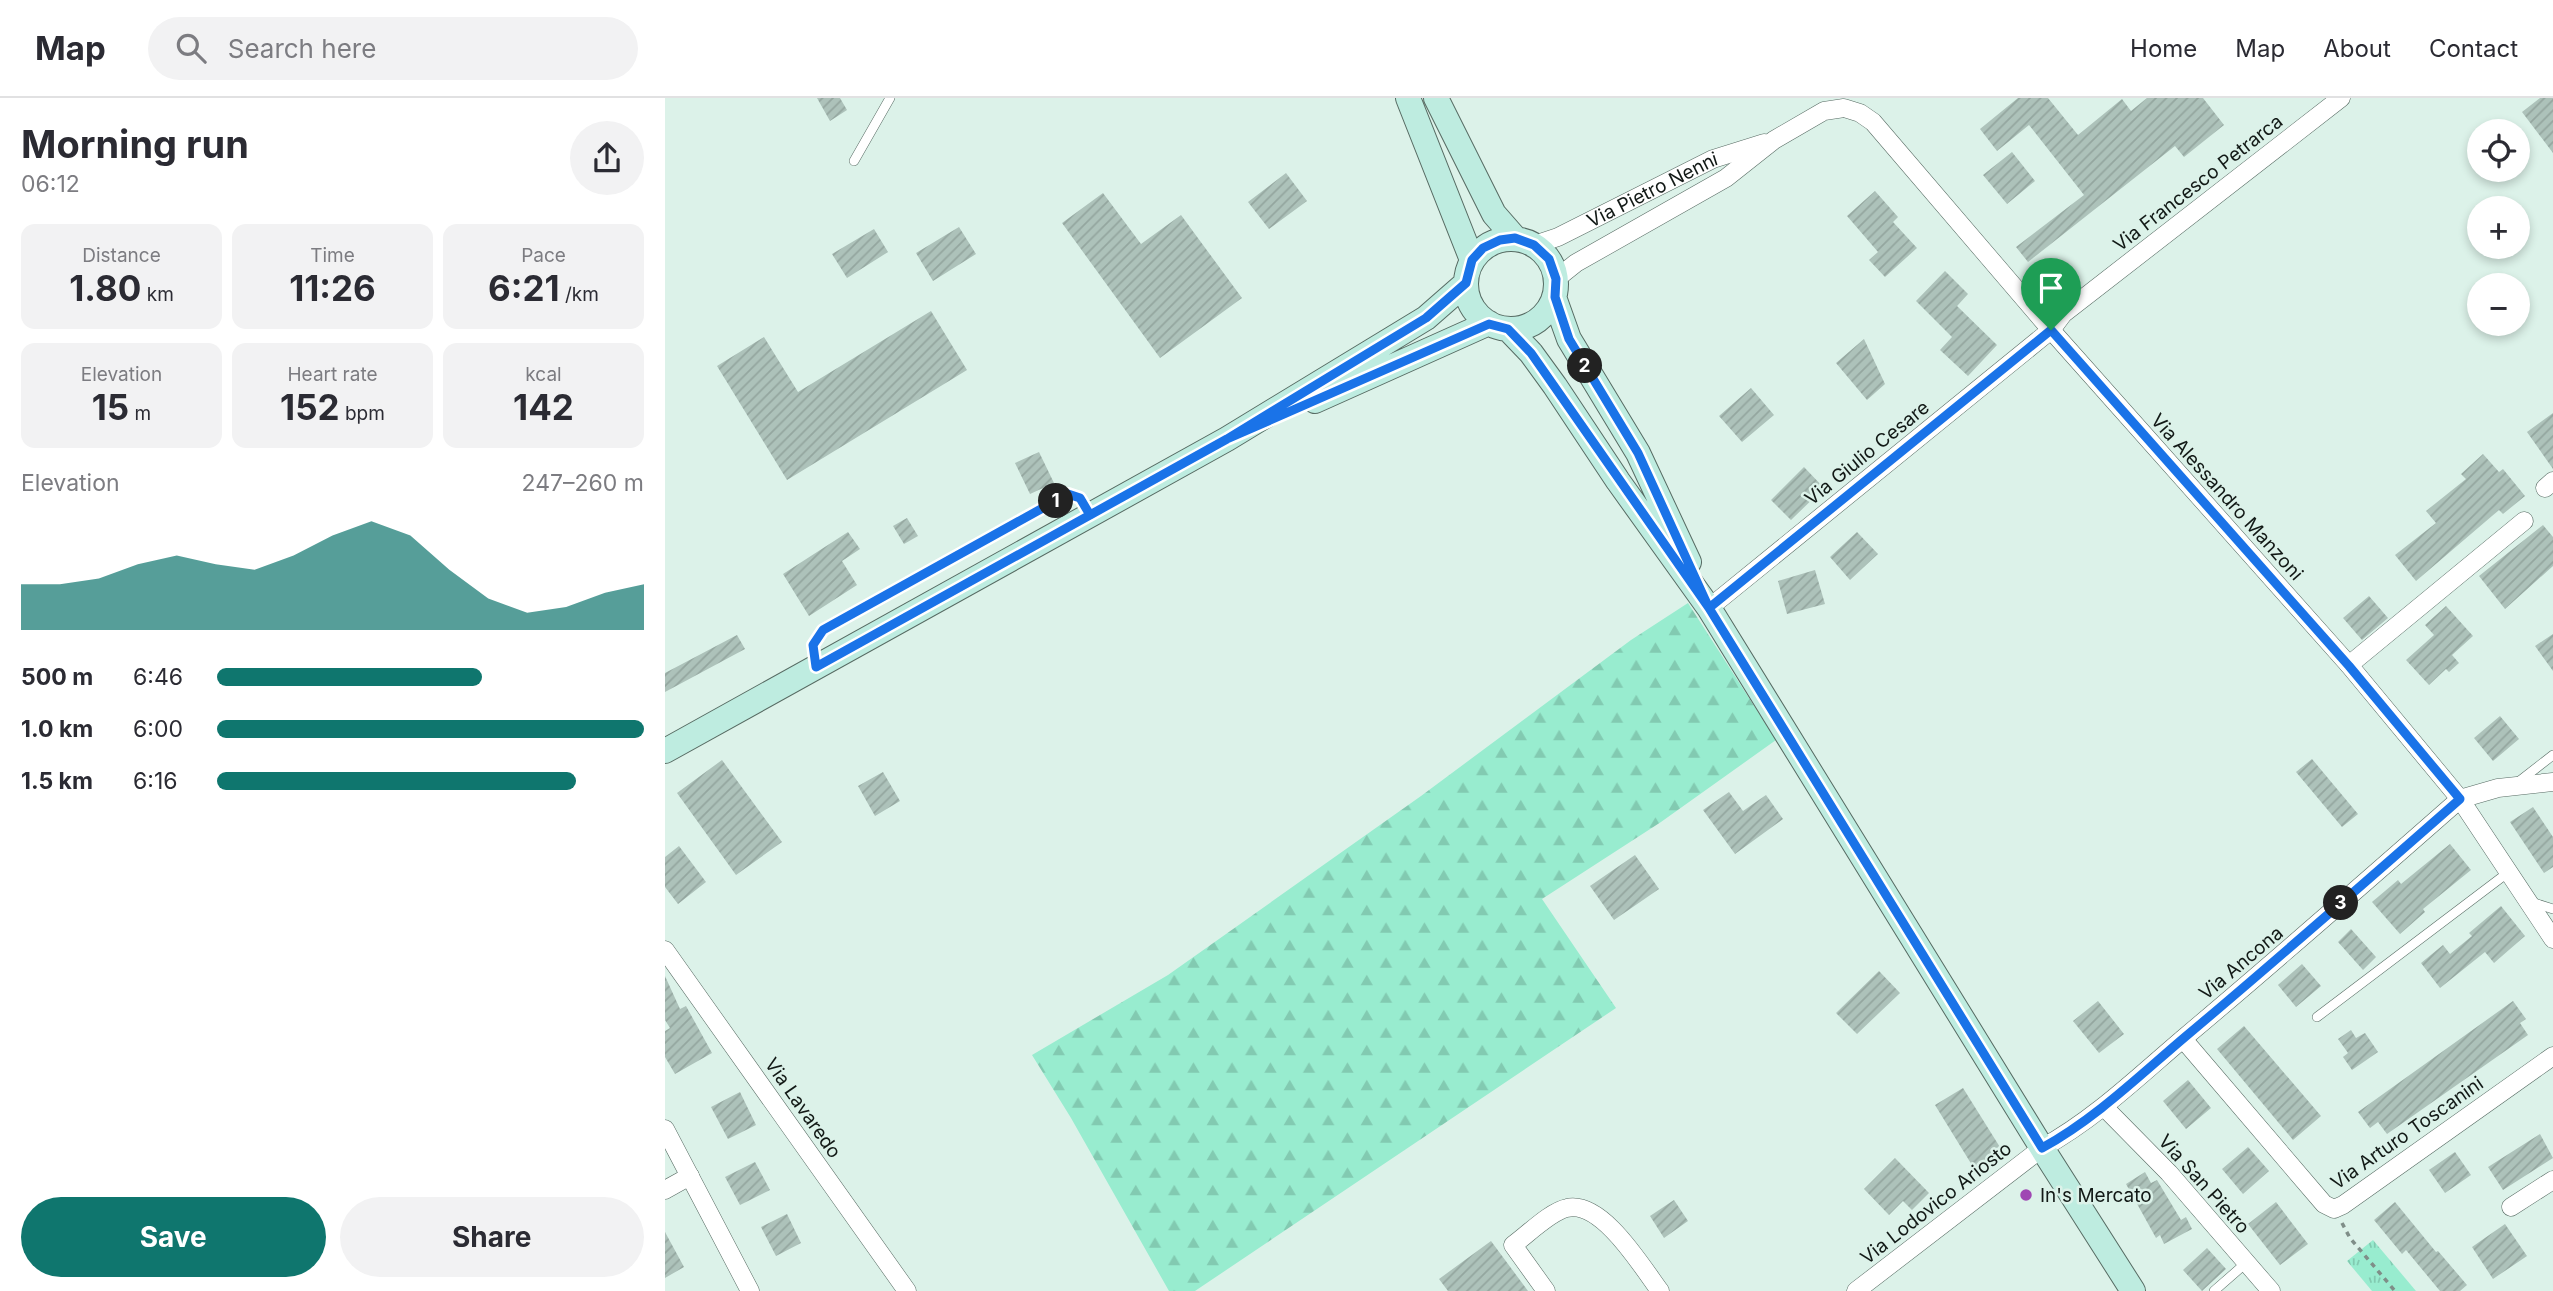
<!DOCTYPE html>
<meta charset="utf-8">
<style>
:root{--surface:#fff;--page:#f2f2f3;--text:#2b2b33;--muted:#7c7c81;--line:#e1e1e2;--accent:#0f766e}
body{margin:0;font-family:Inter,sans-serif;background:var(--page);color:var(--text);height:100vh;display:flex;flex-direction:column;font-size:26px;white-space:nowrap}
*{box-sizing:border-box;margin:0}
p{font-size:23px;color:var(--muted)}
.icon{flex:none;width:38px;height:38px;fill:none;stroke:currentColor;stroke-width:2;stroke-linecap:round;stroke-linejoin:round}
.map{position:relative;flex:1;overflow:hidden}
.sheet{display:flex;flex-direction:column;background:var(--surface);width:665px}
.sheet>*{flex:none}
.fabs{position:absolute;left:1802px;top:21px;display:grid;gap:14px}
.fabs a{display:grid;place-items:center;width:63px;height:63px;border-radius:50%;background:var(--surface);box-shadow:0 4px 10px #0003;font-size:35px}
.pin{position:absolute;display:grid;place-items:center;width:60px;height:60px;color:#fff;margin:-72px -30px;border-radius:50% 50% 50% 0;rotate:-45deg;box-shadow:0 0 7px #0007}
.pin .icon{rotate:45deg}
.km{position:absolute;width:35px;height:35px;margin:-18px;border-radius:50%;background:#222;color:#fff;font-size:19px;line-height:35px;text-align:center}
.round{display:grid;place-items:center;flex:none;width:74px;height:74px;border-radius:37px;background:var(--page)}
.headline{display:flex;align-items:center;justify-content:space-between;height:119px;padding:0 21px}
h1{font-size:38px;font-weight:700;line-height:52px}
.metrics{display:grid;grid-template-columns:repeat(3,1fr);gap:10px;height:119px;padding:7px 21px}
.metrics div{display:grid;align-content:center;border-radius:14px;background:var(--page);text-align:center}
.metrics b{font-size:35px;font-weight:700}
.metrics small{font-size:19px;font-weight:400}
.metrics p{font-size:19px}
.chart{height:196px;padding:14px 21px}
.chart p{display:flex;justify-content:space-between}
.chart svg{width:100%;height:126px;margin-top:7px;fill:var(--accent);opacity:.7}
.button{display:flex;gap:14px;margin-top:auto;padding:14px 21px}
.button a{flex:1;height:80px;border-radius:42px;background:var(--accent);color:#fff;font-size:28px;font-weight:700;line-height:80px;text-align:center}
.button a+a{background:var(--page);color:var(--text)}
ul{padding:0 21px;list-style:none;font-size:23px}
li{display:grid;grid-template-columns:112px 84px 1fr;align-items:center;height:52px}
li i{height:18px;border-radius:9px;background:var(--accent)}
header{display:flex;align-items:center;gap:42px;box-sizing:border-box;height:98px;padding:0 35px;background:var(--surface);border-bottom:2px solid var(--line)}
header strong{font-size:33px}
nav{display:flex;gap:38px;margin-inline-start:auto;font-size:24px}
.search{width:490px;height:63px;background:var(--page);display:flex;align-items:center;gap:18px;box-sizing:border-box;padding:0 24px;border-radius:38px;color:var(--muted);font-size:26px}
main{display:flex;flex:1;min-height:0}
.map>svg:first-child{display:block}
.grass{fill:url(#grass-tufts)}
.forest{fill:url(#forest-firs)}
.building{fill:url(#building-hatch)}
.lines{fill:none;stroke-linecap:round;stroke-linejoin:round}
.service-casing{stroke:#576b63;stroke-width:10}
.minor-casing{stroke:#576b63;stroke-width:19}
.secondary-casing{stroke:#576b63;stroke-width:26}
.path{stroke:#7f8e88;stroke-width:3.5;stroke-dasharray:5 5;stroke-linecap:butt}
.service{stroke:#fff;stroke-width:9}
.minor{stroke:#fff;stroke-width:18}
.secondary{stroke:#beece0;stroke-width:24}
.route-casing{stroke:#fff;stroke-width:14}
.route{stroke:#1a73e8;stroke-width:9}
.poi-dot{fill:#9f47b3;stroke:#dcf2e9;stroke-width:2.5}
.labels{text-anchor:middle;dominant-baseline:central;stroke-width:5;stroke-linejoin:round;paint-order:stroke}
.street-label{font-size:19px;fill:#121916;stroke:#dcf2e9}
.poi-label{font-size:19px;fill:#121916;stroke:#dcf2e9;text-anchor:start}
</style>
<header>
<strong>Map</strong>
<div class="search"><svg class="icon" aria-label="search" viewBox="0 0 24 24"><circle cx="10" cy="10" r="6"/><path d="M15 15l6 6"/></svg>Search here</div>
<nav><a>Home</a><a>Map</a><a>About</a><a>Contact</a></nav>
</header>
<main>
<section class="sheet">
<div class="headline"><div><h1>Morning run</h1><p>06:12</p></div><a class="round"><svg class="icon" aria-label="share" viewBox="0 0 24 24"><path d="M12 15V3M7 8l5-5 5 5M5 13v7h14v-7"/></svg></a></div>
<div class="metrics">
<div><p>Distance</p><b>1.80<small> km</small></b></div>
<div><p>Time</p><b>11:26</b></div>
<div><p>Pace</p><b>6:21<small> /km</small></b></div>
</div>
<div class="metrics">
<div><p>Elevation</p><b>15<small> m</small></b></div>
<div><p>Heart rate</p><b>152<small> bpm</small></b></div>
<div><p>kcal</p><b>142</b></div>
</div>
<div class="chart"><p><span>Elevation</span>247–260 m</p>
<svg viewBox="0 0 160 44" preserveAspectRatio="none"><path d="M0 44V28L10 28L20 26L30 21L40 18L50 21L60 23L70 18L80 11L90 6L100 11L110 23L120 33L130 38L140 36L150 31L160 28V44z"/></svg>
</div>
<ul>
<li><b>500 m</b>6:46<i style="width:62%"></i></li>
<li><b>1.0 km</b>6:00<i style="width:100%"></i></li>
<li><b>1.5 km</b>6:16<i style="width:84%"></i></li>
</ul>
<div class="button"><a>Save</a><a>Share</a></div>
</section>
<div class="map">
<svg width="1888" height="1193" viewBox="0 0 1888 1193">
<defs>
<pattern id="grass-tufts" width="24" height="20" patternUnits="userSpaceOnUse" patternTransform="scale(1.75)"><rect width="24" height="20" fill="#98eccf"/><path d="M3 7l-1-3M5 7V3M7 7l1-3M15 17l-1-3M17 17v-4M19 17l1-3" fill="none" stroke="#82cab1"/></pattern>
<pattern id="forest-firs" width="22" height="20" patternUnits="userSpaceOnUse" patternTransform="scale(1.75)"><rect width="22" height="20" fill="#98eccf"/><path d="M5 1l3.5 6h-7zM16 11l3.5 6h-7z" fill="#82cab1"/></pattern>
<pattern id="building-hatch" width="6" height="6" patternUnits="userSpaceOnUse" patternTransform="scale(1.75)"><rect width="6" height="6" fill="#adc2ba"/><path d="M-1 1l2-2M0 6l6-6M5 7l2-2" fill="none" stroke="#94a69f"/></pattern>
</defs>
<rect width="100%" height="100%" fill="#dcf2e9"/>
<!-- grass -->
<path class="grass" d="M1708,1142l43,51h-44l-25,-30z"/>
<!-- forest -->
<path class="forest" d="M1023,505l88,137 -115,82 -119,77 74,109 -421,283h-26l-98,-173 -39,-63 136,-80 253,-179 210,-156z"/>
<!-- building -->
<path class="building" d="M152,0h23l7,12 -17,11z
M1353,0h30l30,37 44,-36 9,12 16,-13h56l21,27 -40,32 -9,-11 -147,116 -12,-15 68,-52 -55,-70 -32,26 -17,-22z
M1875,0h13v55l-31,-41z
M1347,54l23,29 -28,23 -24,-29z
M621,75l21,28 -38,28 -21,-27z
M1210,93l23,26 -5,5 24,26 -32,29 -16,-17 9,-8 -31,-36z
M438,95l38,51 40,-29 61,83 -82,60 -98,-135z
M294,129l17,27 -43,27 -17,-28z
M209,131l14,23 -41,26 -15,-24z
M1280,173l23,23 -11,12 40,39 -29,31 -28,-26 12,-13 -36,-36z
M266,213l36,59 -180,110 -70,-114 47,-29 34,55z
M1199,241l21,45 -18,16 -31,-37z
M1086,290l23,27 -32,27 -23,-26z
M1888,315v56l-26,-37z
M374,354l15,31 -24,11 -15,-31z
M1818,356l16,18 4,-3 22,27 -22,18 -4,-4 -83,71 -21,-26 41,-32 -10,-12 40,-32 -5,-5z
M1139,369l20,21 -33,32 -20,-20z
M242,420l11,18 -14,8 -11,-18z
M1878,427l10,12v29l-48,43 -26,-33z
M183,434l12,17 -18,12 15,24 -48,31 -26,-42z
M1192,434l21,22 -28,26 -20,-23z
M1150,472l10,34 -38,10 -9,-33z
M1704,498l19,22 -26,22 -19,-22z
M1781,508l27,30 -21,19 7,8 -10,9 -3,-3 -17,16 -23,-25 28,-25 -9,-10z
M1888,536v37l-18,-25z
M72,537l8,14 -80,43v-19z
M1835,618l19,23 -26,22 -19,-23z
M1647,661l46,55 -16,13 -46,-55z
M57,662l60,82 -46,33 -59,-82z
M218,674l17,29 -25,15 -17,-30z
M1064,694l14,19 23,-16 17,24 -48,35 -32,-44z
M1868,709l20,30v30l-9,6 -34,-51z
M1785,746l21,26 -48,39 2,3 -25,22 -28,-32 26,-22 3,4z
M14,748l27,36 -28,22 -13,-17v-30z
M970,757l24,34 -45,31 -24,-34z
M1836,808l24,30 -31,27 -9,-11 -45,36 -19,-25 22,-18 7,9 22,-18 -3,-3z
M1686,831l25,28 -13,13 -25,-28z
M1637,866l19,22 -25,21 -18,-22z
M1214,873l21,22 -43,41 -21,-21z
M0,878l15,33 6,-3 26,47 -37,21 -10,-17v-26l5,-3 -5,-8z
M1433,903l26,33 -25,19 -26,-32z
M1848,903l13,18 -6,4 8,12 -141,99 -9,-12 -8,6 -12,-16z
M1579,928l77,90 -28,24 -76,-91z
M1686,932l5,8 9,-5 13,19 -26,18 -9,-13 5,-4 -10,-14z
M1523,982l23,28 -25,21 -23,-28z
M1298,990l40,64 -28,18 -40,-65z
M75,994l16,33 -28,14 -17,-32z
M1875,1036l13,24 -50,32 -15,-23z
M1583,1049l21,24 -26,23 -21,-25z
M1790,1054l16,23 -26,18 -16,-23z
M1230,1060l34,35 -17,17 -9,-9 -14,14 -25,-26z
M90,1064l15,28 -30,15 -15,-28z
M1480,1074l6,11 6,-3 24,40 5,-3 6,12 -28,15 -4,-9 -4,3 -30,-54z
M1009,1102l14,21 -24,17 -14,-22z
M1611,1104l32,42 -28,21 -32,-41z
M1730,1104l41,50 2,-1 29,34 -7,6h-20l-34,-41 -4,4 -28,-34z
M122,1116l14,29 -25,13 -15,-29z
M1840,1126l22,32 -34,23 -21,-32z
M0,1134l19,35 -19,11z
M826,1143l37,50h-80l-9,-12z
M1542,1150l19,21 -24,22 -19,-21z"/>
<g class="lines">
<!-- service casing -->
<g class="service-casing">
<path id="service" d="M189,63l36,-63
M150,568l-3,-21 11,-15 245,-136 12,4 9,16
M1852,685l36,-28
M1866,804l22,7
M1652,919l193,-146
M1549,1193l32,-28"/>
</g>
<!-- minor casing -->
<g class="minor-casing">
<g id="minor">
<path id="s1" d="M869,147l24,-8 155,-78 51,-16"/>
<path d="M891,181l20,-16 150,-85 48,-38 50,-29 20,-3 16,5 13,9 178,208 298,335 111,134 93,140"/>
<path d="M1880,390l8,-7"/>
<path d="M1044,510l342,-278 12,-16 278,-216"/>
<path d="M1684,567l175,-144"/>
<path d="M0,852l242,341"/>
<path d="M1518,941l141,165 10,5 9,-4 210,-149"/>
<path d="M1439,1009l65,66 102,118"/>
<path d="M0,1031l85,162"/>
<path d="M0,1092l25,-14"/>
<path d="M1846,1109l42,-27"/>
<path d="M881,1193l-33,-46c14,-10 38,-34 54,-37 35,-8 75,59 93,83"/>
<path d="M1191,1193l186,-143c53,-29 97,-72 143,-111 93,-78 184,-158 275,-238l38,-11 55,-6"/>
</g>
</g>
<!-- secondary casing -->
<g class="secondary-casing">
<path id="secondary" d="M743,0l64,162
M771,0l58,116 21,24
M801 186a45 45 0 1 1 90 0a45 45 0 1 1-90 0Z
M889,199l15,42 69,114 51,109
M843,231l23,24 24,33 63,95 91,127 333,540 91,143
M650,303l174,-78
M0,653l562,-312 199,-121 40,-35"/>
</g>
<!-- path -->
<path class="path" d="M1677,1125l8,15 45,53"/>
<!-- service -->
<use href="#service" class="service"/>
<!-- minor -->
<use href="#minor" class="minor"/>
<!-- secondary -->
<use href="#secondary" class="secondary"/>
</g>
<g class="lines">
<!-- route casing -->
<g class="route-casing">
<path id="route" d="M1386,232l-342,278 -178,-255 -23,-24 -19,-5 -262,115 -137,76 -10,-17 -12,-4 -245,136 -10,15 3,22 411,-228 199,-121 40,-35 6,-23 11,-12 17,-8 15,-2 19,7 15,14 7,20 -1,18 14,42 69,114 71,155 333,540c53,-29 97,-72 143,-111 93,-78 184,-158 275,-238l-111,-133 -298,-336"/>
</g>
<!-- route -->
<use href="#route" class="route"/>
</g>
<!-- markers -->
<circle class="poi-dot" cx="1361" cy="1097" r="7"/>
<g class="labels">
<!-- street labels -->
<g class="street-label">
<text transform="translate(1533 85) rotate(-38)">Via Francesco Petrarca</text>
<text stroke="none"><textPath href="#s1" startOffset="131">Via Pietro Nenni</textPath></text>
<text transform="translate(1202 355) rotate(-39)">Via Giulio Cesare</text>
<text transform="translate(1562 399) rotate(48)">Via Alessandro Manzoni</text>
<text transform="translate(1576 865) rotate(-40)">Via Ancona</text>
<text transform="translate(138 1010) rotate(55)">Via Lavaredo</text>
<text transform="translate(1742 1035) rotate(-35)">Via Arturo Toscanini</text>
<text transform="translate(1539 1086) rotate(48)">Via San Pietro</text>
<text transform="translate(1271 1105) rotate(-38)">Via Lodovico Ariosto</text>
</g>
<!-- poi labels -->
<g class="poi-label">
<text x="1375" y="1097">In's Mercato</text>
</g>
</g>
</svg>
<div class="fabs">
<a><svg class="icon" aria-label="locate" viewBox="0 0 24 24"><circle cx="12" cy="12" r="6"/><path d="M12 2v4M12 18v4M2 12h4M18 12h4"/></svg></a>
<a>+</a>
<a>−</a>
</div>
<div class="pin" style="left:1386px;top:232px;background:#1e9e55"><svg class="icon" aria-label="arrive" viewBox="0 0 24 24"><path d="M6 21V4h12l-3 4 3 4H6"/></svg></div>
<b class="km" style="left:391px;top:403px">1</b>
<b class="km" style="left:920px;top:268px">2</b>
<b class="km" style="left:1676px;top:805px">3</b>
</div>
</main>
